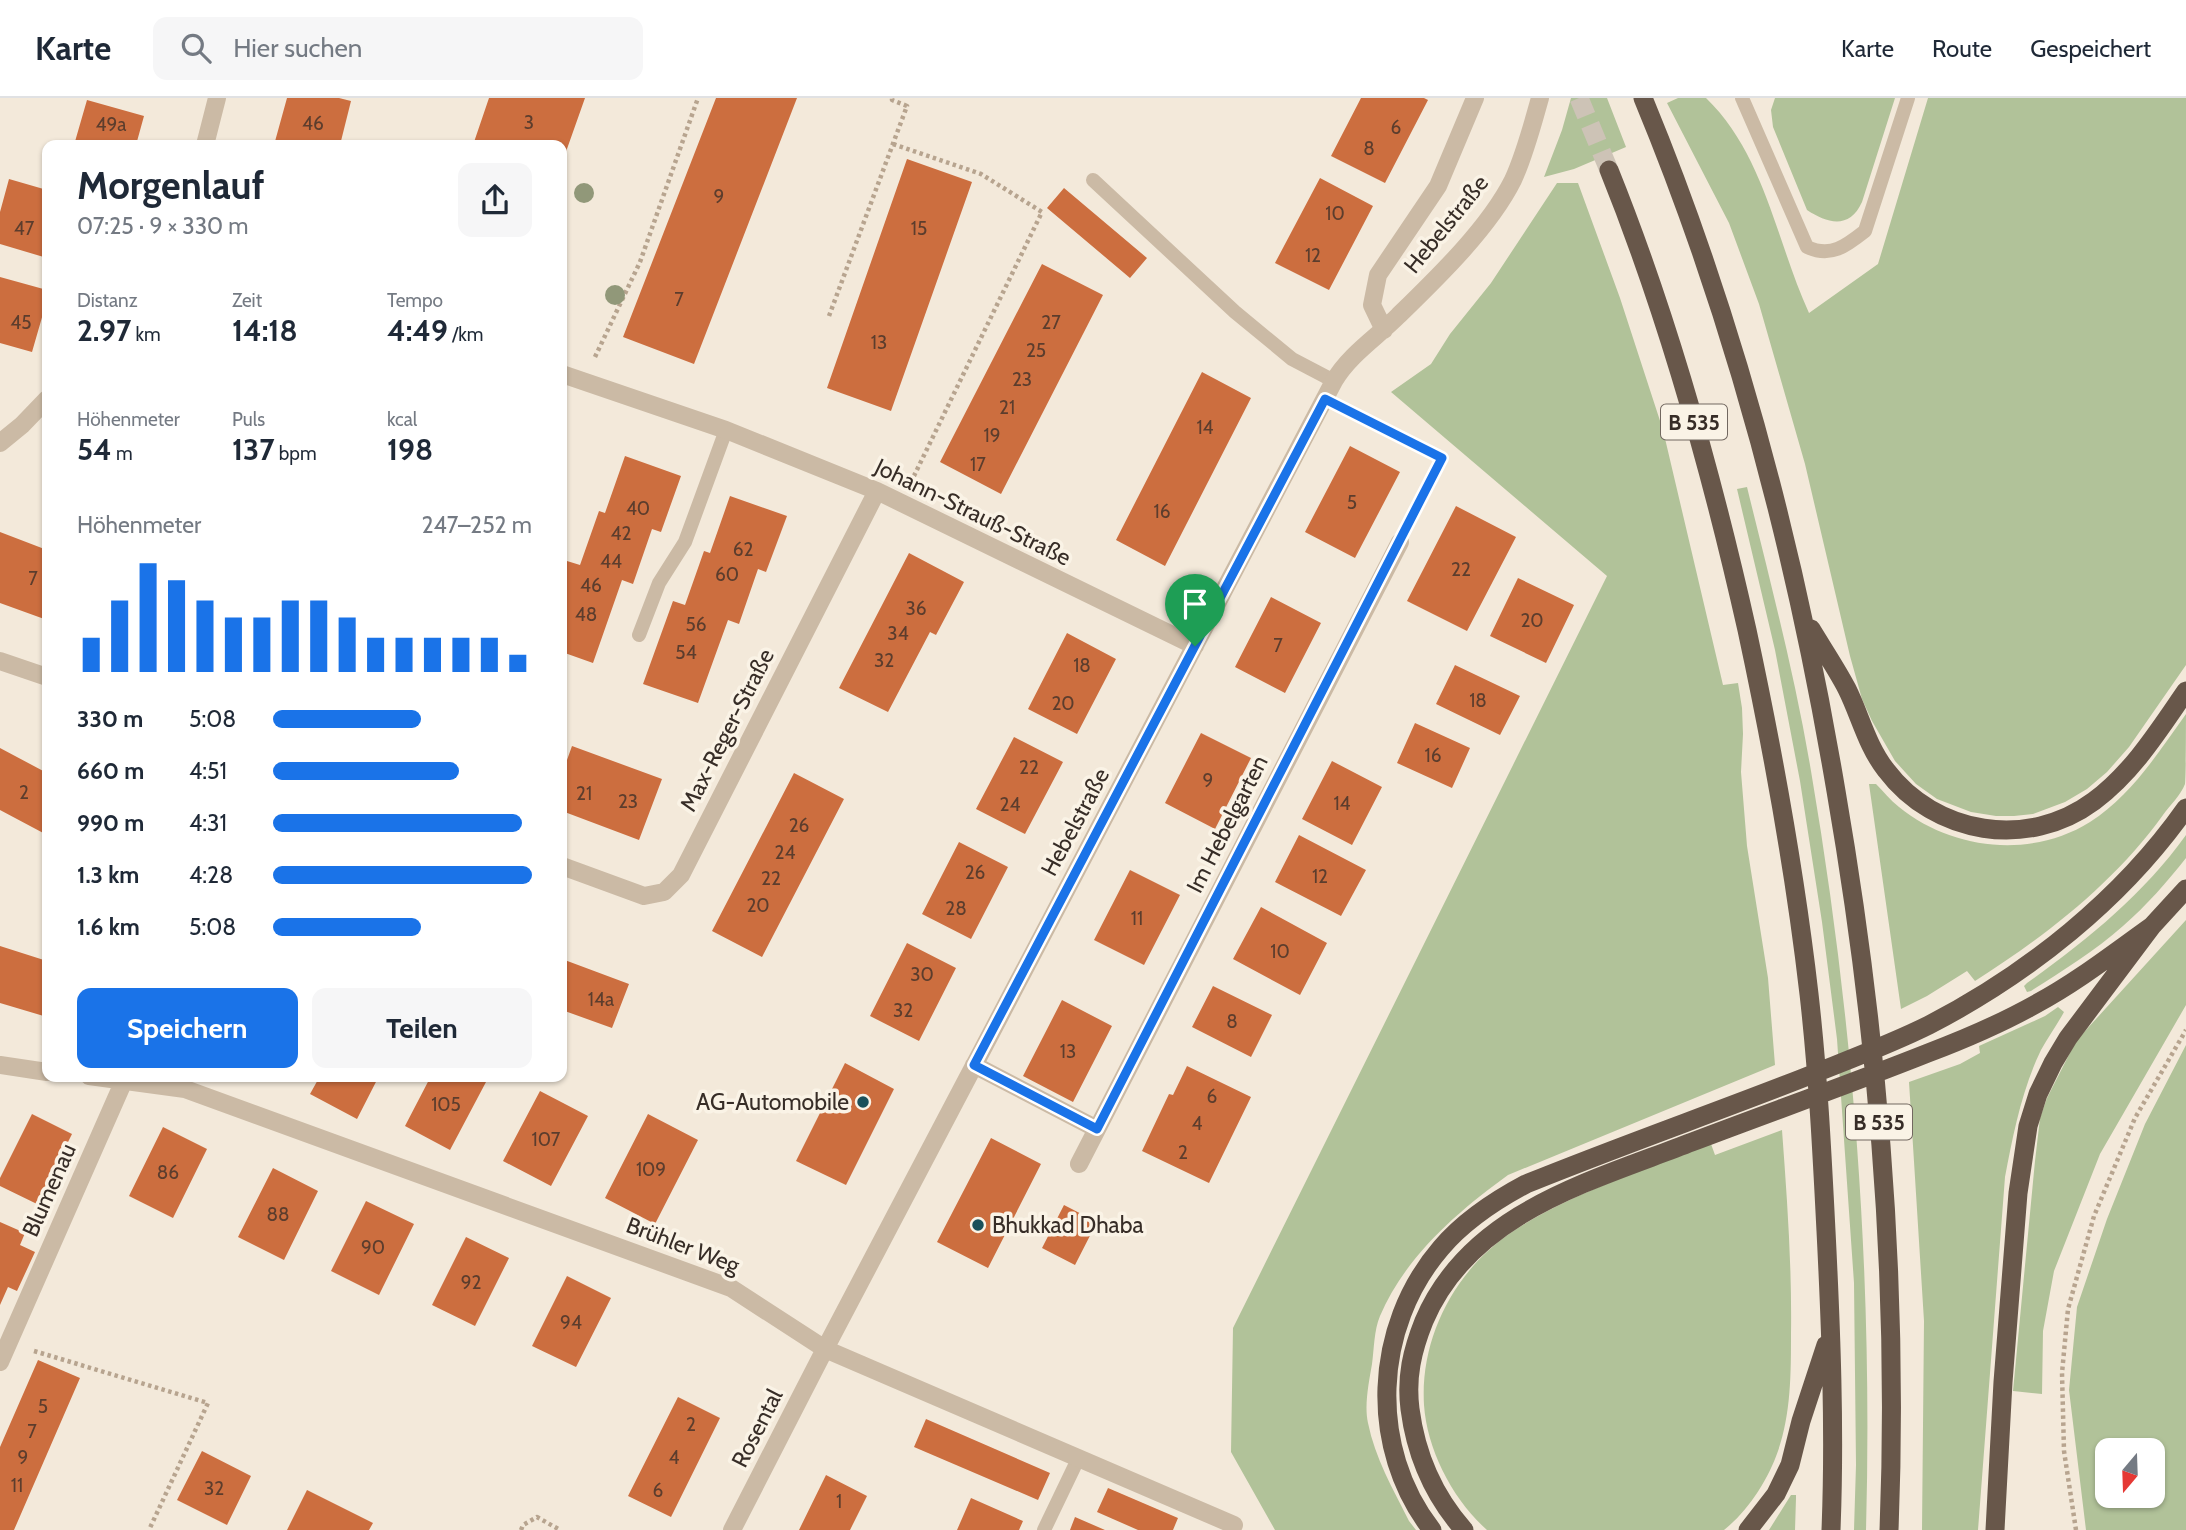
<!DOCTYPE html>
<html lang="de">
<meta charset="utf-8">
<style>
:root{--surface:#fff;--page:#f6f6f7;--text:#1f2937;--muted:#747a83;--line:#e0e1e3;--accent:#1a73e8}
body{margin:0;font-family:Cabin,sans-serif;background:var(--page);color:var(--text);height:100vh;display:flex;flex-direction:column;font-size:26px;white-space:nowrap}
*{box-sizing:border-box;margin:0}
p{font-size:23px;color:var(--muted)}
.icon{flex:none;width:38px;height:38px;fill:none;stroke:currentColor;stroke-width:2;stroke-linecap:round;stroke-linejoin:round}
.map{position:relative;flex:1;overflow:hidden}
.sheet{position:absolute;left:42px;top:42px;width:525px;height:942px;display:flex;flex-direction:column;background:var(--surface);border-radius:14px;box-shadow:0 2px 5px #0004}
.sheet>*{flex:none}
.needle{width:46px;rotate:199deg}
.buttons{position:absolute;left:2095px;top:1340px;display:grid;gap:14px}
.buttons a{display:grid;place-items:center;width:70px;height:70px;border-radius:14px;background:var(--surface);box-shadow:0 2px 5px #0004;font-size:35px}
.pin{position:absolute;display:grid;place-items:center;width:60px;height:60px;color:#fff;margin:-72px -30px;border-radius:50% 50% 50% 0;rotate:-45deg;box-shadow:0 0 7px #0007}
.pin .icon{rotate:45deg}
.round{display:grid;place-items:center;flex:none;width:74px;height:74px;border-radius:14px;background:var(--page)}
.summary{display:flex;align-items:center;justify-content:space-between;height:119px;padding:0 35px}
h1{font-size:38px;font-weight:700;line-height:52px}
.metrics{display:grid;grid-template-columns:repeat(3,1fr);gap:10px;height:119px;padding:7px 35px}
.metrics div{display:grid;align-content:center}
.metrics b{font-size:30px;font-weight:700}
.metrics small{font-size:19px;font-weight:400}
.metrics p{font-size:19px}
.chart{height:196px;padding:14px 35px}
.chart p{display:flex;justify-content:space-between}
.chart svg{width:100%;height:126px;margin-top:7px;stroke:var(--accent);stroke-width:6}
.action{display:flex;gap:14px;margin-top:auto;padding:14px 35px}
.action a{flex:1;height:80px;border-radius:14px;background:var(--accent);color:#fff;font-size:28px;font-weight:700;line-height:80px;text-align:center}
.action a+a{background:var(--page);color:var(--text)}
ul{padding:0 35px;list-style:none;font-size:23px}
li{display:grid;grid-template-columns:112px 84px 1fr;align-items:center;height:52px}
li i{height:18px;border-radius:9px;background:var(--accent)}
header{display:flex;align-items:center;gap:42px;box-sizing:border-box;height:98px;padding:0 35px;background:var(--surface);border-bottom:2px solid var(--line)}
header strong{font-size:33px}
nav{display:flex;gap:38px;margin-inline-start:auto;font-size:24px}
.search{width:490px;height:63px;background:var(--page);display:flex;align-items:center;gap:18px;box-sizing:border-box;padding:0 24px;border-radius:14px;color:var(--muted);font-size:26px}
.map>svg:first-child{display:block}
.green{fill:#b1c299;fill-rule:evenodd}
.building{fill:#cc6e3f}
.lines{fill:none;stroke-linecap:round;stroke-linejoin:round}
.trunk-tunnel{stroke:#cdc3b6;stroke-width:19;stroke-dasharray:19 10;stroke-linecap:butt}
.path{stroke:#b7a48f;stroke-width:4.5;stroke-dasharray:3.5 3.5;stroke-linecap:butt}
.service{stroke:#cbbaa5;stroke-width:14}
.minor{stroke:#cbbaa5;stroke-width:18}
.trunk{stroke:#68574a;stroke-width:19}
.tree{fill:#919879}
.route-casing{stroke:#fff;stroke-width:14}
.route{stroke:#1a73e8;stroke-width:9}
.poi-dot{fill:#1a505a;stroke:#faf3e6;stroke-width:2.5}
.labels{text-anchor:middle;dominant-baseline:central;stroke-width:7;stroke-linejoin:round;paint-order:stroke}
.number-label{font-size:19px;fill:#5c3d2d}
.shield{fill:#faf3e6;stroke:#726860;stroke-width:2}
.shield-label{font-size:21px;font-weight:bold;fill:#372d27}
.street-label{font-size:23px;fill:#372d27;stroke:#faf3e6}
.poi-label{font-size:23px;fill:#372d27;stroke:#faf3e6;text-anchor:end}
</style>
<header>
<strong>Karte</strong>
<div class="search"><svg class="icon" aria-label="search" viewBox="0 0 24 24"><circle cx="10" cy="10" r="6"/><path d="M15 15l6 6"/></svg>Hier suchen</div>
<nav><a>Karte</a><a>Route</a><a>Gespeichert</a></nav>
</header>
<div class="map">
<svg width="2186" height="1432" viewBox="0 0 2186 1432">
<rect width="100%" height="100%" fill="#f3e9da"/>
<!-- green -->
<path class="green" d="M1571,0h36l19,49 -52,22 -30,8 18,-47z
M1678,0h28c59,57 70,143 103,215l69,-49 50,-166h258v567l-57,82 -22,25 -20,17 -22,13 -32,12 -19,2h-18l-25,-4 -34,-13 -21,-15 -21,-23 -23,-40 -10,-22 -12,-43 -45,-192 -46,-160 -30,-81 -62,-120z
M1775,0h120l-33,104c-12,27 -34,22 -55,8l-34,-83 -2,-17z
M1557,85h21l42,115 43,132 60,255 15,-2 4,25 1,26 -2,38 6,74 21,132 7,87 -267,110c-51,37 -103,82 -128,141 -6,14 -6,33 -8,48 -3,18 -8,41 -4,59 7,35 25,66 41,98l7,9h-141l-44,-78 2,-124 374,-752 -216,-184 40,-28 19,-30 41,-51z
M1747,389c23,94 48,188 64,284 43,252 62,504 55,759h-12l2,-65 -2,-182 -17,-244 -15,-117 -22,-141 -25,-131 -38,-161z
M2186,616c0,14 0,60 -1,70 -4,11 -15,21 -22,31 -49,68 -117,121 -188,166l-8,-10 -40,25 -26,13 -32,-225h7c7,7 14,16 23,23 53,43 132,52 191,15 41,-26 68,-69 96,-108z
M2186,737v23c-19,24 -39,47 -63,68 -28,25 -61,45 -92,65l-4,1 -3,-6 3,-3c59,-42 117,-89 159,-148z
M2186,822v85l-86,149 -46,117 -11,60 -1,63 -29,-3 22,-230 5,-43 7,-20 29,-57z
M2058,909l6,5c-7,13 -16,25 -23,38 -19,39 -28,85 -36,127l-27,353h-56l2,-209 -15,-239 51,-18 20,-11 -1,-7 66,-30z
M2186,947v485h-100l-17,-140 8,-83 30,-88 38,-95zM2107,1353h45v45h-45z
M1782,1032c5,68 10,135 9,204 0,39 0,80 -13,117 -10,29 -30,60 -54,79h-237c-34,-30 -60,-80 -63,-125 -4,-68 31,-135 88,-173 58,-39 133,-62 199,-88l4,11z
M1791,1397h5v3l-1,32h-26z"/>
<!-- building -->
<path class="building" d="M287,0h52l12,3 -11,44h-66z
M489,0h96l-23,65v-18h-89z
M716,0h81l-103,266 -71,-27z
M1361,0h63l4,2 -43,83 -54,-27z
M87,2l57,16 -8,29h-62z
M907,61l65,23 -81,229 -64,-23z
M1320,80l53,28 -44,84 -54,-27z
M9,81l38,11v68l-47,-14v-32z
M1064,90l83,70 -17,20 -83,-70z
M1042,166l61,31 -102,199 -61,-32z
M0,179l47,13v10l-15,52 -32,-9z
M1202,274l49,26 -86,168 -49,-26z
M1350,348l50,26 -45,86 -50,-26z
M625,358l56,20 -20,56 -9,-3 -19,55 -11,-4 -29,83 -31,-11v-76l5,-15 13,4 19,-54 6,2z
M730,398l57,20 -21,56 -8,-3 -19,55 -11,-4 -30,83 -55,-19 30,-83 12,4 19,-54 6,2z
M1456,408l60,31 -49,94 -60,-30z
M0,434l47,18v70l-47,-17z
M909,455l55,29 -28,53 -6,-3 -42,80 -49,-24z
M1518,480l56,27 -28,58 -56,-27z
M1271,499l50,26 -36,70 -50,-26z
M1067,535l49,26 -39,75 -49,-25z
M1455,567l65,31 -20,39 -64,-31z
M1415,625l55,25 -18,40 -55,-25z
M1201,635l50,25 -36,71 -50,-26z
M1014,639l49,25 -38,72 -49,-25z
M572,648l90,33 -23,61 -77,-29v-37z
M0,650l47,25v62l-47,-25z
M1332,663l50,26 -30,58 -50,-26z
M794,675l50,26 -82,158 -50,-26z
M1299,737l67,35 -25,46 -66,-34z
M959,744l49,25 -37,72 -49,-25z
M1130,772l50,25 -36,70 -50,-25z
M1261,809l66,36 -27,52 -67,-36z
M907,845l49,25 -37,73 -49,-25z
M0,848l47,15v56l-47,-14z
M562,861l67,25 -17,44 -50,-18z
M1213,888l59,29 -21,42 -59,-30z
M1062,902l50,26 -39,76 -50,-26z
M845,965l49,26 -48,96 -50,-24z
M1187,968l64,31 -42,86 -67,-32 27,-57 4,1z
M320,978h59l-22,43 -47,-25z
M431,978h45l10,6 -36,68 -45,-24z
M540,993l48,25 -37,70 -48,-25z
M32,1016l40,20 -35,70 -37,-18v-8z
M648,1016l50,26 -43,84 -50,-26z
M163,1029l44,22 -34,69 -44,-22z
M991,1040l50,26 -53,104 -51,-26z
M273,1070l45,23 -34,69 -46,-23z
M366,1103l48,23 -35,71 -48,-24z
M1064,1107l33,17 -22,43 -33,-17z
M0,1124l25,11 -5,12 15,7 -18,39 -9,-4 -8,18z
M466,1139l43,21 -34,68 -43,-21z
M567,1178l44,22 -35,69 -44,-21z
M38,1262l42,18 -66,152h-14v-83z
M678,1299l42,21 -49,99 -43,-21z
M926,1321l124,54 -12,27 -124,-53z
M202,1353l49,25 -24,49 -50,-25z
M826,1377l41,21 -17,34h-51z
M1108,1390l70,30 -5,12h-35l-41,-18z
M307,1392l66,33 -4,7h-82z
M971,1400l52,23 -4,9h-62z
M1075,1419l30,13h-35z"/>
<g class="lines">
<!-- trunk-tunnel -->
<path class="trunk-tunnel" d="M1579,0l30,72"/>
<!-- path -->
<path class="path" d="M893,46l88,30 61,38 -130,268
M829,218l78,-210 -15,-6v-2
M595,259l45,-95 58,-164
M1348,313l94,47 -31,61
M34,1253l174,52 -59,127
M521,1432l2,-5 14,-8 23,13
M2076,1432l-12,-79 -2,-78 6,-64 26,-93 41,-98 51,-88"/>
<!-- service -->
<path class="service" d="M1742,0l65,149c24,11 39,-1 58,-16l43,-133
M1093,82l142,132 57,47 42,22
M639,537l20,-52 26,-41 41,-112
M1044,1432l35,-73"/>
<!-- minor -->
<path class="minor" d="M205,47l12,-47
M1384,232l-12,-25 6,-30 60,-89 37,-88
M562,276l164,56 151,61 318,155
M0,345l22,-18 25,-26
M0,563l47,16
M562,768l82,30 20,-4 17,-17 196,-384
M0,967l47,7
M974,967l123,64
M89,978l96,13 546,199 94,61 409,176
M1079,1066l321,-622
M0,1264l126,-286
M732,1432l93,-181 509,-968c15,-26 43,-44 64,-65 39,-38 91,-88 115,-136 12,-26 19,-54 27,-82"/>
<!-- trunk -->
<path class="trunk" d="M1643,0c92,222 153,456 193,693 42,243 63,492 53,739
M1609,72c60,149 103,304 138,460 26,121 48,242 62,364 9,79 13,158 17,237 5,99 9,199 5,299
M1811,531c12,20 25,39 36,60 13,26 20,57 39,81 49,65 142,80 208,31 39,-29 65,-71 92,-110
M1432,1432c-64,-82 -59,-203 9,-282 23,-27 53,-47 85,-64 91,-37 185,-70 277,-106 42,-17 86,-33 126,-53 99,-51 193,-126 257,-217
M1464,1432c-31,-35 -48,-75 -54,-121 -4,-32 2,-58 14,-88 46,-109 168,-140 268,-179 79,-30 158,-58 236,-89 37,-14 74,-30 108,-49 41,-22 78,-51 116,-78
M1748,1432l28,-36 14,-29 11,-44 25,-76
M1995,1432l8,-148 15,-189 10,-67 10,-32 15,-31 15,-25 84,-112 34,-37"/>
</g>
<!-- trees -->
<g class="tree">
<circle cx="584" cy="95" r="10"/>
<circle cx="615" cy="197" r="10"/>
</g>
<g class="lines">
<!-- route casing -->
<g class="route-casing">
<path id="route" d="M1325,301l117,59 -345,671 -123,-64z"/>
</g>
<!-- route -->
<use href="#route" class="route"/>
</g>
<!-- markers -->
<g class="poi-dot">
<circle cx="863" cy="1004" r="7"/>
<circle cx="978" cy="1127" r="7"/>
</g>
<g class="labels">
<!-- number labels -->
<g class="number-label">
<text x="529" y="24">3</text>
<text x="313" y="25">46</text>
<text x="111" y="26">49a</text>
<text x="1396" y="29">6</text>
<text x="1369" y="50">8</text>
<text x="719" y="98">9</text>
<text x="1335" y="115">10</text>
<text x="24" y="130">47</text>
<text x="919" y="130">15</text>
<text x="1313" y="157">12</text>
<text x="679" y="201">7</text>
<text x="21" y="224">45</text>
<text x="1051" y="224">27</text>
<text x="879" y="244">13</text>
<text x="1036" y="252">25</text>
<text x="1022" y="281">23</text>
<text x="1007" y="309">21</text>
<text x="1205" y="329">14</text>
<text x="992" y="337">19</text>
<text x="978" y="366">17</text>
<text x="1352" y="404">5</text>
<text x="638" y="410">40</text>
<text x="1162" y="413">16</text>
<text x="621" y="435">42</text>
<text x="743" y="451">62</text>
<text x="611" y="463">44</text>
<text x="1461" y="471">22</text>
<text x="727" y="476">60</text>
<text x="33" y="480">7</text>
<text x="591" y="487">46</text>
<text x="916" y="510">36</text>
<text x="586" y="516">48</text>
<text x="1532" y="522">20</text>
<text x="696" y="526">56</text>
<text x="898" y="535">34</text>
<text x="1278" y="547">7</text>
<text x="686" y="554">54</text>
<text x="884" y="562">32</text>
<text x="1082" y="567">18</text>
<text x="1478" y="602">18</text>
<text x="1063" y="605">20</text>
<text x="1433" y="657">16</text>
<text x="1029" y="669">22</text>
<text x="1208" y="682">9</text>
<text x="24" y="694">2</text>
<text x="584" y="695">21</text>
<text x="628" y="703">23</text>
<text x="1342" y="705">14</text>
<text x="1010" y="706">24</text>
<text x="799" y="727">26</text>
<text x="785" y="754">24</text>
<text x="975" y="774">26</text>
<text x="1320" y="778">12</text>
<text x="771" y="780">22</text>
<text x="758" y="807">20</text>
<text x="956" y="810">28</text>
<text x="1137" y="820">11</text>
<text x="1280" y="853">10</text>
<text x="922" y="876">30</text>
<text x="601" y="901">14a</text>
<text x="903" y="912">32</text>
<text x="1232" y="923">8</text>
<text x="1068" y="953">13</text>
<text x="1212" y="998">6</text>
<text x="446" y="1006">105</text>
<text x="1197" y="1025">4</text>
<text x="546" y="1041">107</text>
<text x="1183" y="1054">2</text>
<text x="651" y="1071">109</text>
<text x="168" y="1074">86</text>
<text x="278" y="1116">88</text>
<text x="373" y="1149">90</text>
<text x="471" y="1184">92</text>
<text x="571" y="1224">94</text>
<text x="43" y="1308">5</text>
<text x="691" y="1326">2</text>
<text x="32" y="1333">7</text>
<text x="23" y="1359">9</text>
<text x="674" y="1359">4</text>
<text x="17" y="1387">11</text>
<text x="214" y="1390">32</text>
<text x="658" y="1392">6</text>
<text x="839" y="1403">1</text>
</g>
<!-- shield labels -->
<g class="shield">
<rect x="1661" y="306.5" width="66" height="35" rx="5"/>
<rect x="1846" y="1006.5" width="66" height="35" rx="5"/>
</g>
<g class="shield-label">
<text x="1694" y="324">B 535</text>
<text x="1879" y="1024">B 535</text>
</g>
<!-- street labels -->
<g class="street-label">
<text transform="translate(1446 126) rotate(-51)">Hebelstraße</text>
<text transform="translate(973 414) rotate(26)">Johann-Strauß-Straße</text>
<text transform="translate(727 632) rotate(-63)">Max-Reger-Straße</text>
<text transform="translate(1075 724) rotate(-62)">Hebelstraße</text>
<text transform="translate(1227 726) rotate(-63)">Im Hebelgarten</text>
<text transform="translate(49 1092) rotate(-66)">Blumenau</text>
<text transform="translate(683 1147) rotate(21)">Brühler Weg</text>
<text transform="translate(757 1330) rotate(-63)">Rosental</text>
</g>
<!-- poi labels -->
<g class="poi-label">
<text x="849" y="1004">AG-Automobile</text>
<text x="992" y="1127" text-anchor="start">Bhukkad Dhaba</text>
</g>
</g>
</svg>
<div class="buttons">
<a><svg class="needle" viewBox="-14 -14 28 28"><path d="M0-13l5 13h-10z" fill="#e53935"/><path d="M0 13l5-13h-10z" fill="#747a83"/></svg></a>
</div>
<div class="pin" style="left:1195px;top:548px;background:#1e9e55"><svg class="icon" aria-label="arrive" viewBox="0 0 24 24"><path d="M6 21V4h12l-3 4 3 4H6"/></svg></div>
<section class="sheet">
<div class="summary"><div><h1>Morgenlauf</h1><p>07:25 · 9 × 330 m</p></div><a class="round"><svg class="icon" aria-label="share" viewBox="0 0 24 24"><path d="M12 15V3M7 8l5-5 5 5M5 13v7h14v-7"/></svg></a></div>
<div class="metrics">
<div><p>Distanz</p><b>2.97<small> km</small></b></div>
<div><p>Zeit</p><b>14:18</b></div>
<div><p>Tempo</p><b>4:49<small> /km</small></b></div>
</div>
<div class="metrics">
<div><p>Höhenmeter</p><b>54<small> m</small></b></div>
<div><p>Puls</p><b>137<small> bpm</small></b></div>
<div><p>kcal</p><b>198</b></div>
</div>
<div class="chart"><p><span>Höhenmeter</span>247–252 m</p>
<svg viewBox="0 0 160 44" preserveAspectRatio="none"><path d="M5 44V32M15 44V19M25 44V6M35 44V12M45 44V19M55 44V25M65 44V25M75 44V19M85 44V19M95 44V25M105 44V32M115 44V32M125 44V32M135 44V32M145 44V32M155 44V38"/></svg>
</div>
<ul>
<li><b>330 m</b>5:08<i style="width:57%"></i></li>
<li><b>660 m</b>4:51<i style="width:72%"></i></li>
<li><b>990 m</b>4:31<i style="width:96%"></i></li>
<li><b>1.3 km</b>4:28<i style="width:100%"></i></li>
<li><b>1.6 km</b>5:08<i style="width:57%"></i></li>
</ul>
<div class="action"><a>Speichern</a><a>Teilen</a></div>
</section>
</div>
